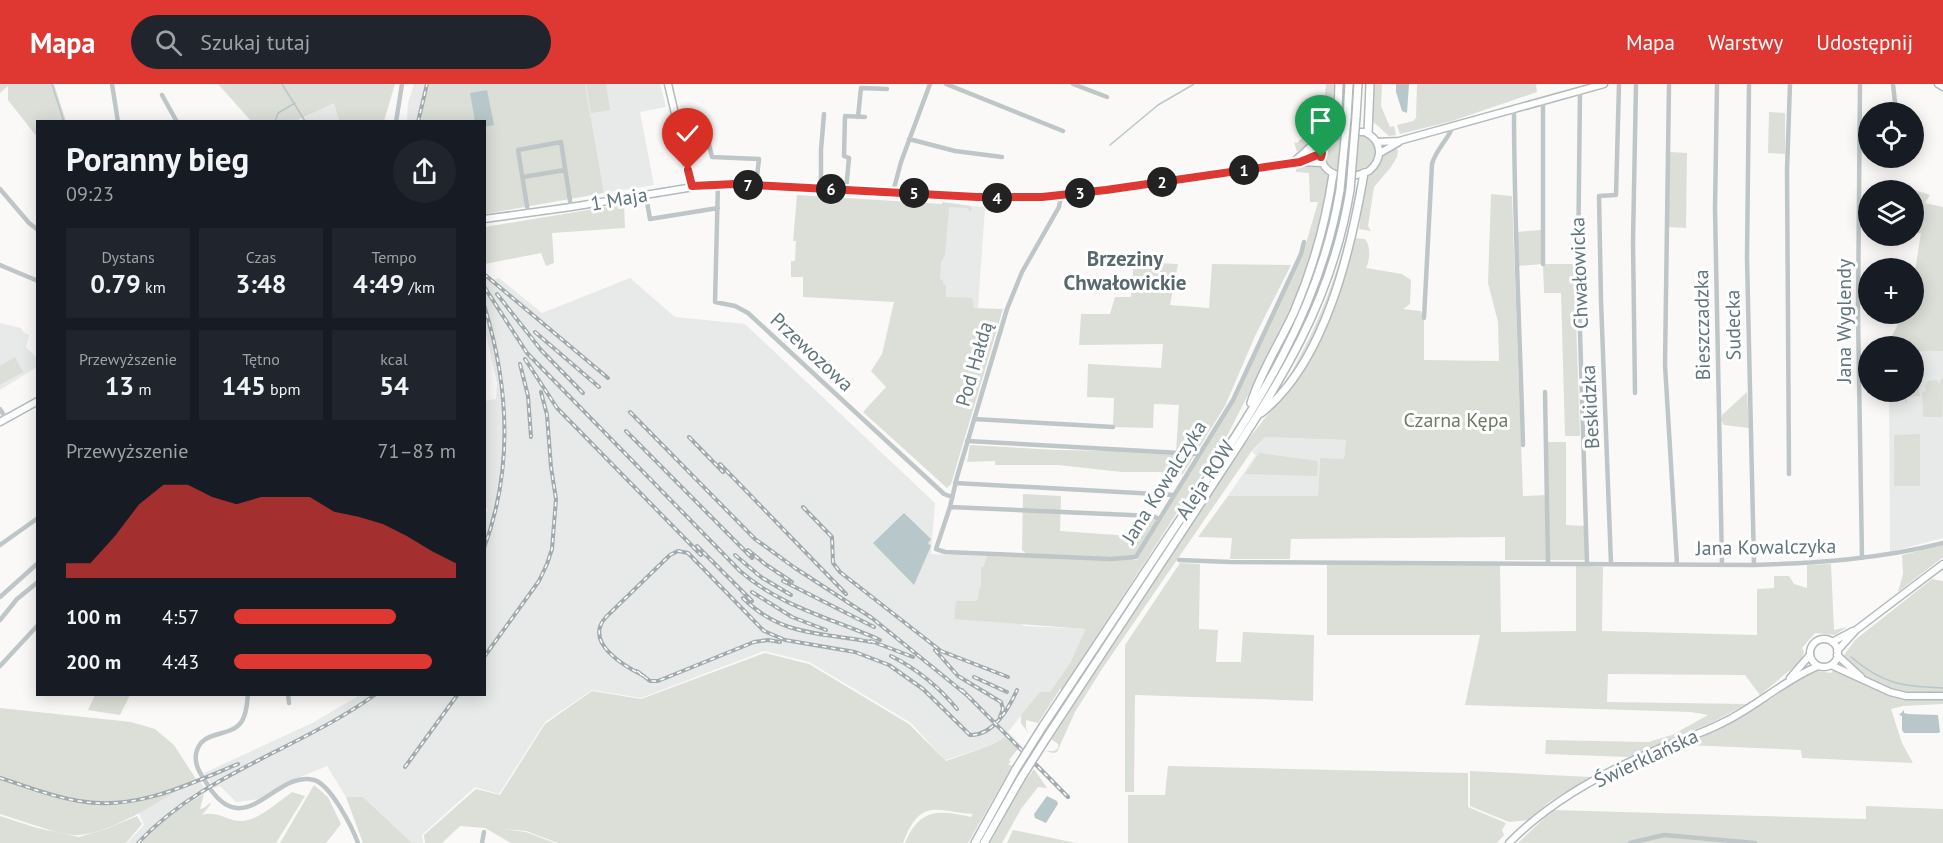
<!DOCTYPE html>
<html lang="pl">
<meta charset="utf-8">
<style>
:root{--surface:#171b24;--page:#20242c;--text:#f1f3f6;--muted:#9ea1a6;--accent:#df3833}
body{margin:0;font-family:"PT Sans",sans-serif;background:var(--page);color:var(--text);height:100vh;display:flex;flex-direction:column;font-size:22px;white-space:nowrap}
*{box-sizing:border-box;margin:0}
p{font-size:20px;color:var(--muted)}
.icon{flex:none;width:33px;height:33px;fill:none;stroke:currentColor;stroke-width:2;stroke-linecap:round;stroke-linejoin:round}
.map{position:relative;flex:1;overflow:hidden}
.details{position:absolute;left:36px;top:36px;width:450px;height:576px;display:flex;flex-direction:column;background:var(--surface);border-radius:0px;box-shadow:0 3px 15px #0003}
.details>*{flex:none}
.tools{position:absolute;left:1858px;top:18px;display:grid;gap:12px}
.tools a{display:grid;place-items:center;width:66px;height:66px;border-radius:50%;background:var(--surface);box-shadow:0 3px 15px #0003;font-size:30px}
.pin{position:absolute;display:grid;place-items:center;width:51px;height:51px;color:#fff;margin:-62px -26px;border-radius:50% 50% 50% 0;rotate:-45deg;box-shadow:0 0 6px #0007}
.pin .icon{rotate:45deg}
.km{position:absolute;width:30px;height:30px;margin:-15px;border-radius:50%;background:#222;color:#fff;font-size:16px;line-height:30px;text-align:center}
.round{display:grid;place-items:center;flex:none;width:63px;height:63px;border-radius:32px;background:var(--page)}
.summary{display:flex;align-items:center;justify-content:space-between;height:102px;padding:0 30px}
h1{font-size:33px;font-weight:700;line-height:45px}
.stats{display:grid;grid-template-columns:repeat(3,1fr);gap:9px;height:102px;padding:6px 30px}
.stats div{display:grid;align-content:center;border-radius:0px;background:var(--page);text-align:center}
.stats b{font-size:26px;font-weight:700}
.stats small{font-size:16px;font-weight:400}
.stats p{font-size:16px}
.chart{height:168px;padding:12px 30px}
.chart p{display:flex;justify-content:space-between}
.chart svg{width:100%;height:108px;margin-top:6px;fill:var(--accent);opacity:.7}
ul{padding:0 30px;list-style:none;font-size:20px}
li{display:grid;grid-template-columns:96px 72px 1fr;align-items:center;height:45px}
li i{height:15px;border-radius:8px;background:var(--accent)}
header{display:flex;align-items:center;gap:36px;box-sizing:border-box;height:84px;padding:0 30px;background:var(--accent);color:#fff}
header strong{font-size:28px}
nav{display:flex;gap:33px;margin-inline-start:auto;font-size:21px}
.search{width:420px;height:54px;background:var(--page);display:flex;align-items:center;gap:15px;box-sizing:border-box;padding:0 21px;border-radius:33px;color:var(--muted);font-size:22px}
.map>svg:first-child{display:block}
.built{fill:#e8e9e9}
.green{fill:#dbdfd7}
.water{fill:#b8c7c9}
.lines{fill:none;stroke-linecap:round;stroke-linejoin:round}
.stream{stroke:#b8c7c9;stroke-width:1.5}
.secondary-casing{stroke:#b1babd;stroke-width:9}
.primary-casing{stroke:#b3babc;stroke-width:10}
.street{stroke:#bfc6c8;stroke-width:4.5}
.secondary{stroke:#fff;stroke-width:6}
.primary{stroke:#fff;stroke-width:7}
.rail-casing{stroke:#a1abae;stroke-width:4}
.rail{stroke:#fff;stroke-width:1.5;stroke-dasharray:4.5;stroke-linecap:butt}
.primary-bridge-casing{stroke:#b3babc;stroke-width:10;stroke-linecap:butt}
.primary-bridge{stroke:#fff;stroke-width:7}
.route-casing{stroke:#fff;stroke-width:12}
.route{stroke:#df3833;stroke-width:8}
.labels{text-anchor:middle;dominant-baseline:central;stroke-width:6;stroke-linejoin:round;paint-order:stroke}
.street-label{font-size:20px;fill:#61767c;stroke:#fff}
.park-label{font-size:20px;fill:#6d7a65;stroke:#fff}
.neighbourhood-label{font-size:21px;font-weight:bold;fill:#58686d;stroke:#fff}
</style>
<header>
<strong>Mapa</strong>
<div class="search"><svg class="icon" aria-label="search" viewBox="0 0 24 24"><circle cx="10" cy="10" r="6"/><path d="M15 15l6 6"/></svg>Szukaj tutaj</div>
<nav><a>Mapa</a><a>Warstwy</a><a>Udostępnij</a></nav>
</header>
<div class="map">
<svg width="1943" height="759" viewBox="0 0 1943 759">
<rect width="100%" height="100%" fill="#faf9f8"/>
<!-- built -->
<path class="built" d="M414,0h16l-8,24 -1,13 -14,1 1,-19z
M585,0h75l6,23 -26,5 14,73 -50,8z
M334,18l5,19 -43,1z
M942,120l43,3 -7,101 -44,-3z
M485,188l8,8 6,-2 43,35 88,-35 45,39 70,7 190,179 -4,51 56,2 -4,11h-2v20l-2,2v10l-3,2 49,25 62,3 -17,34 -20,29h-10l-32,40 62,64 -3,3 -61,-61 -13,7 -48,15 -34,-37 -102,-61 -45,-11 -123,47 -49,-8 -47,32 -46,72 -24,-7 -53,48 1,8h-11l-49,-46h-17l-19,-31 -41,17 -25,16 -25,3 -16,-16 -6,2 -10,-15 108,-50 48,-28 124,-1v-175l4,-10 -4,-2v-106l12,-2 1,-16 -12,-53z
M0,239l21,5 2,4 6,3 -3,12 12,12 -1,8 -37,23z
M1943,255v199l-53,14 -1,-160h25v-46h-25l1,-6z
M1265,353l81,3 -2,19h-24l-2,38 -90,-1 28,-41 -4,-3z
M198,694l9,14 -24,13 -21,17 -21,21h-14l17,-18 -5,-12 -34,15 -26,6 -22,1 -57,-15 49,11 17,-1z"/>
<!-- green -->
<path class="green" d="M0,0h54l12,37 -28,1 -1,15 -29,-37v-14l-8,7z
M218,0h177l-11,37h-45l-5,-18 -38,18 -44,1z
M430,0h155l19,109 -119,21 -1,-92h-63l1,-14z
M586,0h20l4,26 -19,3z
M1326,0h8l-1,19 -3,16h-2l-13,20 -18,13 -3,-10 3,1 20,-21 5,1v-1l-4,-3 6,-11z
M1373,0h9l-1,22 9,21 4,-1 2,9 -7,1 -18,-16z
M1417,0h119l1,8 -85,29 -52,13 -3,-9 16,-4 3,-3z
M1769,28l16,1v41l-17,-1z
M1358,50c38,6 10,54 -28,34l-4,-8 1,-13 11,-9z
M1394,64l4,2 -1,7 -6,10 -17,20 -6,39 3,5 -12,-2 7,-51 12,-12 7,-14z
M1669,68l18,1 -1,75 -18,-1z
M1315,81c8,1 13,9 14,16l-8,39 -18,61 -24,54 -51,99 -166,256 -2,-1 -22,34 -12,-3v8l3,6 -8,-11v-8l19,-23h10l20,-29 16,-34 -132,-10 2,-18h20l2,-2 1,-10 2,-2v-20h2l4,-11 43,1 -8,-7 1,-56 38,2 -1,35 70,5 3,-16 26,-1 -26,41h4l96,-157 72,-156 13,-45h-8l-1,-29 -13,-1v-5l2,-1z
M1890,98l40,13 -5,8 18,4v144h-29v-5h-24v-6l13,-26h11v-37l7,-44 -7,1v-44h-26z
M1356,104h4c-13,61 -29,125 -62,179 -7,12 -17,22 -25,33 9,-14 17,-24 24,-38 30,-55 49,-112 59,-174z
M1344,107h2c-9,61 -33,117 -61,172l-198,306 -2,-1c40,-61 80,-122 120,-183 65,-99 117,-175 139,-294z
M1491,110l21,2 11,300 24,-1 -2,-53h21v83l20,1 1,34h-82v-23l-214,2 -1,20h-60l2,-21 -34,-1 30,-41h90l2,-38 24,1 2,-19 -81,-3 -14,15 -149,217 -27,43 -18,40 -4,1 -8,-2h9l4,-3v-4l-7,-5 195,-297 54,-68 45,-102 10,-34 10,1c6,7 5,21 1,29l36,6 9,6 -1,24 -7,5 18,2 3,10v39l75,1 -1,-39 -10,-39z
M797,111l145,9 1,-2 28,4 1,2 -2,4 -2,-4 -19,-1 -4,48 -4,7 -1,17 3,1v4l3,1v12l26,1 2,10 29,1 -52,175 -4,4 -84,-76 23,-25 -15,-16 11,-17 12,-52 -91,-5v-20h-12v-16h4l1,-20h-3z
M624,120l1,24 -73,5 2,30 -8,3 -5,-13 -56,11v-37z
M1541,146l3,34h30l6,172h-15l-4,-143h-17l-1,-29 -25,2 -2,-34z
M1134,178l44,2 -8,41 39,3 3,-44 79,1 -36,71 -30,70 -42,68 -10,-2h-51l-64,-7h-63v-4l-28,1 3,-17 87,5 119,2 3,-47 -25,-1 -1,24 -40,-1 1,-29 -27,-1 1,-33 73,4 2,-24 -84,1 2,-31h29l5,-17h16z
M15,273l8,15 -23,13v-19z
M1917,291l3,21 -13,1v6h-2v-4h-16v-7h25v-16z
M1941,295h2l-1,38h-19l-1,-25 4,-1 -1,-5 3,-5 9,-1 2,4z
M1747,308l2,36 -25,-3 -3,-5 1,-5z
M1920,350v52h-26v-51z
M1259,369l59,8 -1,15 -72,-2z
M1943,461v12l-45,35 5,-18 -1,-19z
M1180,479l20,1 -1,65 19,1 -2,32h25l2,-30 71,3 -1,66 -178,-6 -1,97h-9v-147z
M1327,480l173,1 1,67 75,-1v-66l27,2 -1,64 155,4v-46l17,-1v-12h15l5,8 13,4v-23l24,-1 3,66 13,-3 -12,8 -20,-2 -13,15 2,4 -3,9 -41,34 -15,-20 -137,-1 -1,28 140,2 -36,19 -83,34 -83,-3 1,-14 102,2 24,-7 36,-20 -17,-3 -226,-7 15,-70h-153z
M1932,495l11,2v123l-40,2 -12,3 11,34 11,20 -111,-5 -1,-8 -114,-5 84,-46 41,-29 19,3 24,-33z
M765,569l44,11 100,60 37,37 46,-16 14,-8 12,12 -9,11 2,2 -3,2 4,2 -44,77h-63c14,-34 33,-34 66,-26l2,-3c-36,-2 -52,-18 -70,29h-345l-32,-12 -23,-2 23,3 29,11h-44l-26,-15 -25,-2 -18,17h-17l-1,-8 52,-46 24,6 45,-71 47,-33 49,8z
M95,611v-1l35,1 -10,20 -32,-5z
M0,624l131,14 24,7 19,16 22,34c-32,19 -79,52 -116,56 -16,2 -63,-16 -80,-21z
M1168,682l300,7v34l38,16 -4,7 2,5 -7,8h-369v-48h37z
M1034,685l13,19 -9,-1 -17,22 -19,34h-12l35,-62z
M1470,687l121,6 -42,25 -21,18 -19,2 -39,-16z
M314,701l14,12 13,27 -15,19h-46z
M292,708l13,4 -29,47h-135c18,-21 39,-36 63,-49l-4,15 4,-1 6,-5 1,1 -9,11c16,-5 26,7 41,6 14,0 38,-21 49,-29z
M346,713h17l49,46h-49z
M1866,722l77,3v34h-425l35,-33 313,9z
M0,732l37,12 42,9 27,-8 31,-13 5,8 -16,19h-126z
M1013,746l63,13h-69z"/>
<!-- water -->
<path class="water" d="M1396,0h13l-2,29 -5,-2 -6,-19z
M487,6l7,35 -9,2 -1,-5 -9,-1 -5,-28z
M904,429l27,26 -3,4 3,3 -17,39 -41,-42z
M1904,626v3l4,1 30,1 2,17 -2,1h-34l-2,-3v-14l-3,-1z
M1047,712l10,5 1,3 -12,19 -11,-5 -1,-4z"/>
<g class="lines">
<!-- stream -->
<path class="stream" d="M52,0l12,38
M282,0l23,37
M275,38l3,-9 17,-10
M1110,61l48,-40 36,-21
M1851,573c33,28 51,29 92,31"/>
<!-- secondary casing -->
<g class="secondary-casing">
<path id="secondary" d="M668,0l24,102
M1938,0l5,3
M1346,48h19c18,9 18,27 4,39 -48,21 -68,-29 -23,-39z
M1377,58l22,-1 205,-57
M1380,69l19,-11
M1300,78l22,-9
M484,135l87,-12 141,-23 257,13h73l64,-6 194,-29 23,1
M0,338l38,-21
M1810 569a14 14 0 1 1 28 0a14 14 0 1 1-28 0Z
M1832,558l21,-11
M1837,567l19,-21 87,-66
M1837,571l24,22
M1831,581l59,27 16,4h37
M1790,594l20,-23
M1509,759c40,-41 95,-71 147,-93 22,-10 46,-16 68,-28 33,-16 60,-42 94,-56"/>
</g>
<!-- primary casing -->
<g class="primary-casing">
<path id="primary" d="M1356,33l2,-33
M1347,34l2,-34
M1368,49l2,-49
M1337,51l2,-51
M1293,79l28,-25 10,-16 7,-18
M1251,319c10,-32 29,-60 43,-91 19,-44 32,-90 39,-138
M1261,329c64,-50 90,-163 103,-240
M1043,642c43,-64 85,-129 128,-193 73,-109 147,-210 169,-343
M1047,653c52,-80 105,-159 157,-239 66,-102 126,-184 146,-308
M975,759l41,-74
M984,759l37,-65"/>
</g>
<!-- street -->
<path class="street" d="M112,0l6,38
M946,0l117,47
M1073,0l34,13
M1669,0l-4,281 12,199
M1717,0l-2,125 7,356
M1749,0l-2,174 7,307
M1860,0l-2,230 4,244
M1893,0l3,28
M1580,7l-2,175 9,297
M162,11l15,27
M1543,17v163
M1514,26c0,112 6,223 9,335
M858,33l3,-29 26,1
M676,36l26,-5 10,42 47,2 -3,26
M396,38l6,-38
M909,55l46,12 47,6
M523,93l42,-7
M718,99l-3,119 20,4 13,7 196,181 8,3
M0,105l29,34 9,7
M821,105v-39l3,-36
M846,106l3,-32 -5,-2 1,-40 20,1
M893,108l8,-30 29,-78
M1061,112l-2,11 -37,65 -15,37 -50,168 -7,30 -14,42 9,3 166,7 25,-2 97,-157 68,-146 3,-12
M647,118l3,17 68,-11
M528,128l-10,-62 43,-8 10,65
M0,181l38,16
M1424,234l8,-154c4,-15 16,-24 21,-38
M1545,308l3,171
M1635,309l-2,-152 3,-157
M0,325l6,10
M974,335l139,8
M967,357l231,13
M1789,390l-2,-304 3,-86
M955,399l219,12
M950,423l203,9 6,3
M0,461l38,-27
M1179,476l51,2 524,3c63,-2 127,-6 189,-22
M1611,480l-10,-263 -2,-105 17,-1 3,-111
M0,513l38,-34
M0,536l17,-21 21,-17
M0,582l38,-41
M248,610c-1,9 -1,19 -6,27 -11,18 -41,7 -46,33 -2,13 7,23 13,33 37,56 67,-18 105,-7 17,5 38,47 44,63
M288,610l1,9
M482,759l2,-11
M1630,759l34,-8 91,8"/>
<!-- secondary -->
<use href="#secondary" class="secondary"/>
<!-- primary -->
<use href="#primary" class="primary"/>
<!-- rail casing -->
<g class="rail-casing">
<path id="rail" d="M418,38l9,-38
M484,190l124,104
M485,204l42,65 213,218c41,36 91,47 140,69
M497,210l44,56 42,43
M484,221c25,81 30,162 0,243
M535,248l64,55
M525,275l32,49 144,147
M520,280l8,32 3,41
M630,328l125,127 40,29 77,50 96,78
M626,347l126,127
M689,353l34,35
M720,380l126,130
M803,423l29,30 1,26 7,9 101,79 67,26
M697,462l55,55
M748,466l17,14 27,18
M735,471l26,22 30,18
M783,497l91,46
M752,508l40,25 34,13
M743,514c39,39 78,34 128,44
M871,557l42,16
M935,566l23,26 43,26 2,7 -3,8
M891,572c26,13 48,31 66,53
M484,573l55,-76 8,-17 5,-15 4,-50 -5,-32 -4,-52 -6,-23
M637,587l13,10h8l96,-39 14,-2 12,2
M644,592c-20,-10 -61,-34 -38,-59l64,-62 8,-4 10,2 76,78 21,9 70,12 34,13 34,24 47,46c23,1 39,-27 47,-45
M974,593l33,15
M962,606l106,107
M405,683l53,-73
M0,694c26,8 52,19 79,23 57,10 108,-16 159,-37
M138,759c64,-69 162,-94 238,-149"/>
</g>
<!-- rail -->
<use href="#rail" class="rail"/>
<!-- primary-bridge casing -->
<g class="primary-bridge-casing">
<path id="primary-bridge" d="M1340,106l7,-72
M1350,106l6,-73
M1016,685l27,-43
M1021,694l26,-41"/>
</g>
<!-- primary-bridge -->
<use href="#primary-bridge" class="primary-bridge"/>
</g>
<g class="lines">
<!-- route casing -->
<g class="route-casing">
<path id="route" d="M688,86l4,16 43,-2 242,13h65l64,-7 194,-28 22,-9 -1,4"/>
</g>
<!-- route -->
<use href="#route" class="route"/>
</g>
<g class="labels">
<!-- street labels -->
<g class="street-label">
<text transform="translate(619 115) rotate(-10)">1 Maja</text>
<text transform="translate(1579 189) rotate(-92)">Chwałowicka</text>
<text transform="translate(1844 237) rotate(-90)">Jana Wyglendy</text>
<text transform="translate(1702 241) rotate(-91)">Bieszczadzka</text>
<text transform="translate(1733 241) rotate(-91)">Sudecka</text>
<text transform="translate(812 268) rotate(43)">Przewozowa</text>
<text transform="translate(974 280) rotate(-74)">Pod Hałdą</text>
<text transform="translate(1590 323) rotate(-93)">Beskidzka</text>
<text transform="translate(1205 396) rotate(-57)">Aleja ROW</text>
<text transform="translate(1164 398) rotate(-58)">Jana Kowalczyka</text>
<text transform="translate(1766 463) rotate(-1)">Jana Kowalczyka</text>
<text transform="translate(1646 674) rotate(-25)">Świerklańska</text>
</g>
<!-- park labels -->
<g class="park-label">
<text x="1456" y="336">Czarna Kępa</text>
</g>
<!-- neighbourhood labels -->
<g class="neighbourhood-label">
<text x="1125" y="174">Brzeziny<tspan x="1125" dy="24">Chwałowickie</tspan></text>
</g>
</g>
</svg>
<div class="tools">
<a><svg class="icon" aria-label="locate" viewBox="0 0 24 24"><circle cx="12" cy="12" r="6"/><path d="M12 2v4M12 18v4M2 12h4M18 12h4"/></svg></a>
<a><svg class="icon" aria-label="layers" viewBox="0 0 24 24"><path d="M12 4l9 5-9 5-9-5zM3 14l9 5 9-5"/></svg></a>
<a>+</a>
<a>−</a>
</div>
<div class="pin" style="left:1321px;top:73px;background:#1e9e55"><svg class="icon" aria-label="arrive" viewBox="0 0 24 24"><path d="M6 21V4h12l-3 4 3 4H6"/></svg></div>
<div class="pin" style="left:688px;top:86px;background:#d93025"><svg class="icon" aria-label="check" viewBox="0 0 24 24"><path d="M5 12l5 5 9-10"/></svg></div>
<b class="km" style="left:1244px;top:86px">1</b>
<b class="km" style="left:1162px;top:98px">2</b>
<b class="km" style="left:1080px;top:109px">3</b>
<b class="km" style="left:997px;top:114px">4</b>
<b class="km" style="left:914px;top:109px">5</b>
<b class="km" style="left:831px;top:105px">6</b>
<b class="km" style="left:748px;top:101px">7</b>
<section class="details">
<div class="summary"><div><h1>Poranny bieg</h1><p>09:23</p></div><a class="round"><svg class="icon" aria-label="share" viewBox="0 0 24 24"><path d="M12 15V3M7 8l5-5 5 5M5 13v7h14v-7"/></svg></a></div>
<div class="stats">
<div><p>Dystans</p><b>0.79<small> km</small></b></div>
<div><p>Czas</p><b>3:48</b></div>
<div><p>Tempo</p><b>4:49<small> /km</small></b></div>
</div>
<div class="stats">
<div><p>Przewyższenie</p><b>13<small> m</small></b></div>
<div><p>Tętno</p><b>145<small> bpm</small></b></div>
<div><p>kcal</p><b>54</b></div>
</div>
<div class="chart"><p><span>Przewyższenie</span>71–83 m</p>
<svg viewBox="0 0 160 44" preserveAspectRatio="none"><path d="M0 44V38L10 38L20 27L30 14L40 6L50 6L60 11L70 14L80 11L90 11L100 11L110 17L120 19L130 22L140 27L150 33L160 38V44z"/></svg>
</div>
<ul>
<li><b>100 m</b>4:57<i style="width:73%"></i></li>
<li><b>200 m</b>4:43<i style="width:89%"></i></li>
</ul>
</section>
</div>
